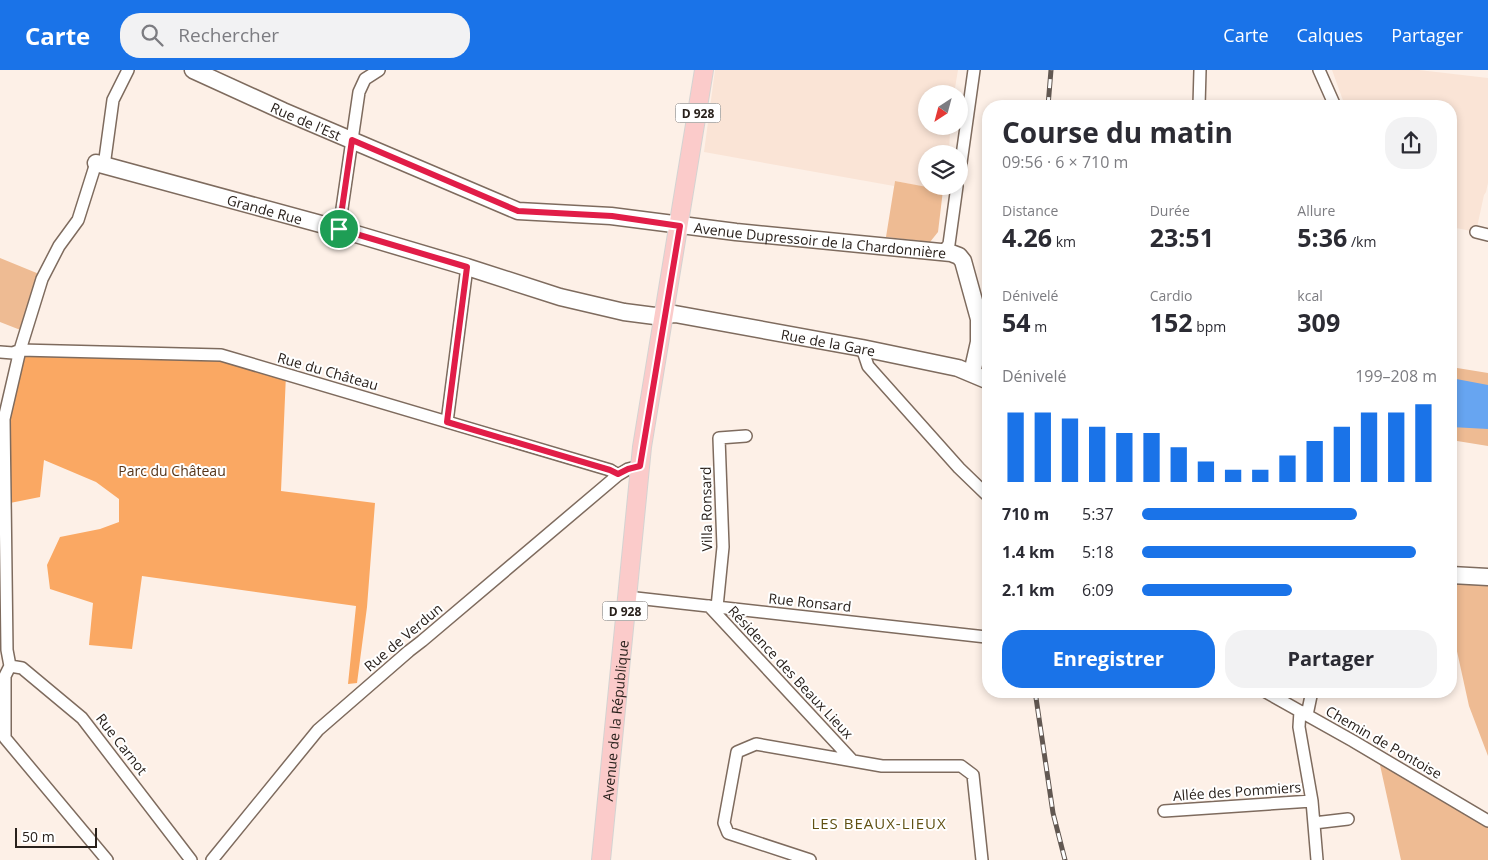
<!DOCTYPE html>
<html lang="fr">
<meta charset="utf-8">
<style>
:root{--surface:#fff;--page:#f2f2f3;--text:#2b2b33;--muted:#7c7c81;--accent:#1a73e8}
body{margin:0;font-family:"Open Sans",sans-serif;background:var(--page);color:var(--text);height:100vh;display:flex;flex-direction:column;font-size:19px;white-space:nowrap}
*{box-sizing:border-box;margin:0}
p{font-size:16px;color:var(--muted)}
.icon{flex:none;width:28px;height:28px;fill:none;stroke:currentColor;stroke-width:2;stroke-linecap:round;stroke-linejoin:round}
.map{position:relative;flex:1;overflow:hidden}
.sheet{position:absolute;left:982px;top:30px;width:475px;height:598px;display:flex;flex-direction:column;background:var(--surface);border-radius:20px;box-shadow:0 2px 8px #0003}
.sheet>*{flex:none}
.needle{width:32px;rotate:216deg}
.controls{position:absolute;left:918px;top:15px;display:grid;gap:10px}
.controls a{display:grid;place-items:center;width:50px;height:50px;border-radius:50%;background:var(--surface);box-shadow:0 2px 8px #0003;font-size:25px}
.scale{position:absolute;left:15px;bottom:12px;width:82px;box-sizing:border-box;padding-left:5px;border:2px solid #29211c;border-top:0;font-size:14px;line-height:18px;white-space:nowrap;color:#29211c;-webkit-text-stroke:4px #fff;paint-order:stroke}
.pin{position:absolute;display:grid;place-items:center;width:42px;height:42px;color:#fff;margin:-21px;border:2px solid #fff;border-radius:50%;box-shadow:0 1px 5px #0007}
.round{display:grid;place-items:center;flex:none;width:52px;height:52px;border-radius:20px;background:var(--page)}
.headline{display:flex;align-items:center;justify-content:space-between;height:85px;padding:0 20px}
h1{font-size:28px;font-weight:700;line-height:38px}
.stats{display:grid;grid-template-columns:repeat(3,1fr);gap:8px;height:85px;padding:5px 20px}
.stats div{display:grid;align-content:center}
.stats b{font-size:25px;font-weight:700}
.stats small{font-size:14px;font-weight:400}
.stats p{font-size:14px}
.chart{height:140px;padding:10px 20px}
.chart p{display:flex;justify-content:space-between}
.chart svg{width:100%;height:90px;margin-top:5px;stroke:var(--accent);stroke-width:6}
.button{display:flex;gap:10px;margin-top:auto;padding:10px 20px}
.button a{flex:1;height:58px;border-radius:20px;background:var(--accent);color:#fff;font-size:20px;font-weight:700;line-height:58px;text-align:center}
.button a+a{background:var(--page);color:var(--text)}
ul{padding:0 20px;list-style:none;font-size:16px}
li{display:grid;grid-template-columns:80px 60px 1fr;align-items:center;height:38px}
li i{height:12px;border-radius:6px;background:var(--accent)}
header{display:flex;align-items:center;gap:30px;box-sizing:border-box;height:70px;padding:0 25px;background:var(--accent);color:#fff}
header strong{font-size:24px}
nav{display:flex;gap:28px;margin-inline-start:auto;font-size:18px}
.search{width:350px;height:45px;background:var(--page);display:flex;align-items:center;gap:12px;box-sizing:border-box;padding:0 18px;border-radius:20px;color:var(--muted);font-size:19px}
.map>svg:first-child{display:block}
.education{fill:#fae4d6}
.green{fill:#eebb93}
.forest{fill:#faa863}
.water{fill:#67a5f1}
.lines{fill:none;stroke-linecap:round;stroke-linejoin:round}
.street-casing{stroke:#7e6b5e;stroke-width:14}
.secondary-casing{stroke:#7e6b5e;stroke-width:19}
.primary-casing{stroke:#d4d3d2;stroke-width:20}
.street{stroke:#fff;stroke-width:11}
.secondary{stroke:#fff;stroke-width:16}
.primary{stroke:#fbcbca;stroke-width:18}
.rail-casing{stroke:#625852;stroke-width:5}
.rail{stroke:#fff;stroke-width:3;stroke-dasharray:9;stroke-linecap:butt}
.route-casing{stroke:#fff;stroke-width:10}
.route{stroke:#e11d48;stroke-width:6}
.labels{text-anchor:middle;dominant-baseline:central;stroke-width:4;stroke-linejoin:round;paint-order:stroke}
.shield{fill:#fff;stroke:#696460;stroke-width:1}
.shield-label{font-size:12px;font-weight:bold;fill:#29211c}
.street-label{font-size:14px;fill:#29211c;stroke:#fff}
.park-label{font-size:14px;fill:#563418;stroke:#fff}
.neighbourhood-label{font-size:15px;letter-spacing:1px;fill:#605012;stroke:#fff}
</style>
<header>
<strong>Carte</strong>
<div class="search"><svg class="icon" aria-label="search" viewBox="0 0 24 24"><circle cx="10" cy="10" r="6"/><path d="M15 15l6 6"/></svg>Rechercher</div>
<nav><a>Carte</a><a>Calques</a><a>Partager</a></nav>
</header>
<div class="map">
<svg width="1488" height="790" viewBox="0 0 1488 790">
<rect width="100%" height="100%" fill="#fdf0e7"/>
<!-- education -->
<path class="education" d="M715,0h243l-4,24h-28v32h22l2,5 -1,23h-23v32h15l-1,4 -45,-9 -1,5 -190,-34z
M1332,0h87l69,8v105l-2,9 -2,3 -8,37 -25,-5v-121h-106z"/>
<!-- green -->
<path class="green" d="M895,111l48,9 -5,42 -8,10 -44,-5z
M0,188l44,18 -21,55 -23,-9z
M1451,297l37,6v73l-37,-6z
M1451,504h37v182l-19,-50 -18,-82z
M1378,686l110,68v36h-87z"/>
<!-- forest -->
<path class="forest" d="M20,280l201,5 65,19 -5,117 94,12 -8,104 -10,76 -9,1 8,-78 -214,-30 -10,73 -43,-4 4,-42 -43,-14 -3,-24 13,-28 40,-8 19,-7v-23l-23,-17 -52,-22 -4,37 -35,7 -1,-85z"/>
<!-- water -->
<path class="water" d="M1451,308l37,7v44l-37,-2z"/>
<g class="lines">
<!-- street casing -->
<g class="street-casing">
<path id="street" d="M1319,0l16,36
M1199,36l1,-36
M104,96l9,-66 15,-30
M959,107l15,-107
M339,159l20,-137 6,-13 14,-9
M1476,162l12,3
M943,182l6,-8 8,-58
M862,278l6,18 91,102 30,29
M0,282l13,1 7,-3 201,5 389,115 8,5
M447,352l20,-155
M627,527l359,40 3,-5
M709,536l142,153
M717,537l6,-60 -4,-109 27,-2
M10,596l12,2 60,50 109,142
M1264,621l89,50 135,80
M1300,641l-1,16 13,74 5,59
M1307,645l5,-24
M5,668v-62l5,-10 -3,-16 -3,-231 16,-69 22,-71 17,-33 19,-26 18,-57
M5,668l102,122
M1164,741l148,-10
M1314,753l34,-4
M212,790l106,-130 91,-79 13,-10 196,-166 10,-6 12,-3
M810,790l-82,-27 -4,-10 13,-71 19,-8 126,22h79l12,9 9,85"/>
</g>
<!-- secondary casing -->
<g class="secondary-casing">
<g id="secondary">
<path id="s1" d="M193,0l90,41 235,100 93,5 125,16 215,21 8,3 4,5 16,58v23l-7,31"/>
<path id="s2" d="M96,93l243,66 128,38 93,30 64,15 31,4 20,-2 187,34 96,20 31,13"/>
<path d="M1451,505l37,2"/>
</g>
</g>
<!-- primary casing -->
<g class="primary-casing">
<g id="primary">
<path id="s3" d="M601,790l41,-413 62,-377"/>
</g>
</g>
<!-- street -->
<use href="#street" class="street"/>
<!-- secondary -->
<use href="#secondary" class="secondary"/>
<!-- primary -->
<use href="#primary" class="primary"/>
<!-- rail casing -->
<g class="rail-casing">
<path id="rail" d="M1048,36l3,-36
M1035,621l18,122 12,47"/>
</g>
<!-- rail -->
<use href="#rail" class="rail"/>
</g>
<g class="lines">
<!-- route casing -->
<g class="route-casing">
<path id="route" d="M352,70l166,71 94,5 68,10 -40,240 -12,3 -10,5 -8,-4 -163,-48 20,-155 -128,-38z"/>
</g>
<!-- route -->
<use href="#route" class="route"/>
</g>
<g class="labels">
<!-- shield labels -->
<g class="shield">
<rect x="675.5" y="33.5" width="45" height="19" rx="4"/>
<rect x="602.5" y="531.5" width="45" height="19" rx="4"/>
</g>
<g class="shield-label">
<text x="698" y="43">D 928</text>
<text x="625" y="541">D 928</text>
</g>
<!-- street labels -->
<g class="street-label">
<text stroke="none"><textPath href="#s1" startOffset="124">Rue de l'Est</textPath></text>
<text stroke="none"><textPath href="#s2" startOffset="175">Grande Rue</textPath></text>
<text stroke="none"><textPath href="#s1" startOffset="658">Avenue Dupressoir de la Chardonnière</textPath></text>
<text stroke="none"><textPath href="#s2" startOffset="756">Rue de la Gare</textPath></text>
<text transform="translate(328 301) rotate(16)">Rue du Château</text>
<text transform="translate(706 439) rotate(-91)">Villa Ronsard</text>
<text transform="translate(810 532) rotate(6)">Rue Ronsard</text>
<text transform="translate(403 567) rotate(-40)">Rue de Verdun</text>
<text transform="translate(791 602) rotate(47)">Résidence des Beaux Lieux</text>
<text stroke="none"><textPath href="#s3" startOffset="140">Avenue de la République</textPath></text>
<text transform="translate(1384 672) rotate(30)">Chemin de Pontoise</text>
<text transform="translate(122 674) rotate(52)">Rue Carnot</text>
<text transform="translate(1237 721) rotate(-4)">Allée des Pommiers</text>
</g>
<!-- park labels -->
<g class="park-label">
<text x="172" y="400">Parc du Château</text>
</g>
<!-- neighbourhood labels -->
<g class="neighbourhood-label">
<text x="879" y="753">LES BEAUX-LIEUX</text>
</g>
</g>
</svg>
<div class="controls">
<a><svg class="needle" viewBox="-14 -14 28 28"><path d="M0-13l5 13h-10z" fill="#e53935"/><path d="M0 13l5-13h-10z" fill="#7c7c81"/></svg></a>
<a><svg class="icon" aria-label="layers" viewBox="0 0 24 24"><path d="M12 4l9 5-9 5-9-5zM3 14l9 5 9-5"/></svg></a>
</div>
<div class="scale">50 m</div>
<div class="pin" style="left:339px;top:159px;background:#1e9e55"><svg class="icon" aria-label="arrive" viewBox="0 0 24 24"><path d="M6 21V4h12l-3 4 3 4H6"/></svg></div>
<section class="sheet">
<div class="headline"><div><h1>Course du matin</h1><p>09:56 · 6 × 710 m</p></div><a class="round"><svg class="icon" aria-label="share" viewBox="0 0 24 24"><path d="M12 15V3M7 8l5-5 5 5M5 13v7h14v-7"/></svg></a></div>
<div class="stats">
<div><p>Distance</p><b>4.26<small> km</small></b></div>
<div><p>Durée</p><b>23:51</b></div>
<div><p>Allure</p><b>5:36<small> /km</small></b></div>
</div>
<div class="stats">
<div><p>Dénivelé</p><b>54<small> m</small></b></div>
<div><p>Cardio</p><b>152<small> bpm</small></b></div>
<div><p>kcal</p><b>309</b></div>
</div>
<div class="chart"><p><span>Dénivelé</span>199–208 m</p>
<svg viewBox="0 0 160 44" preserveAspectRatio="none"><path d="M5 44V10M15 44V10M25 44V13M35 44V17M45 44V20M55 44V20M65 44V27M75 44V34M85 44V38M95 44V38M105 44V31M115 44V24M125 44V17M135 44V10M145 44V10M155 44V6"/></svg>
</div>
<ul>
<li><b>710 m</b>5:37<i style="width:73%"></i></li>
<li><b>1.4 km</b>5:18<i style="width:93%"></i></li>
<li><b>2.1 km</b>6:09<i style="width:51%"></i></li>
</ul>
<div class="button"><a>Enregistrer</a><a>Partager</a></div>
</section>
</div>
